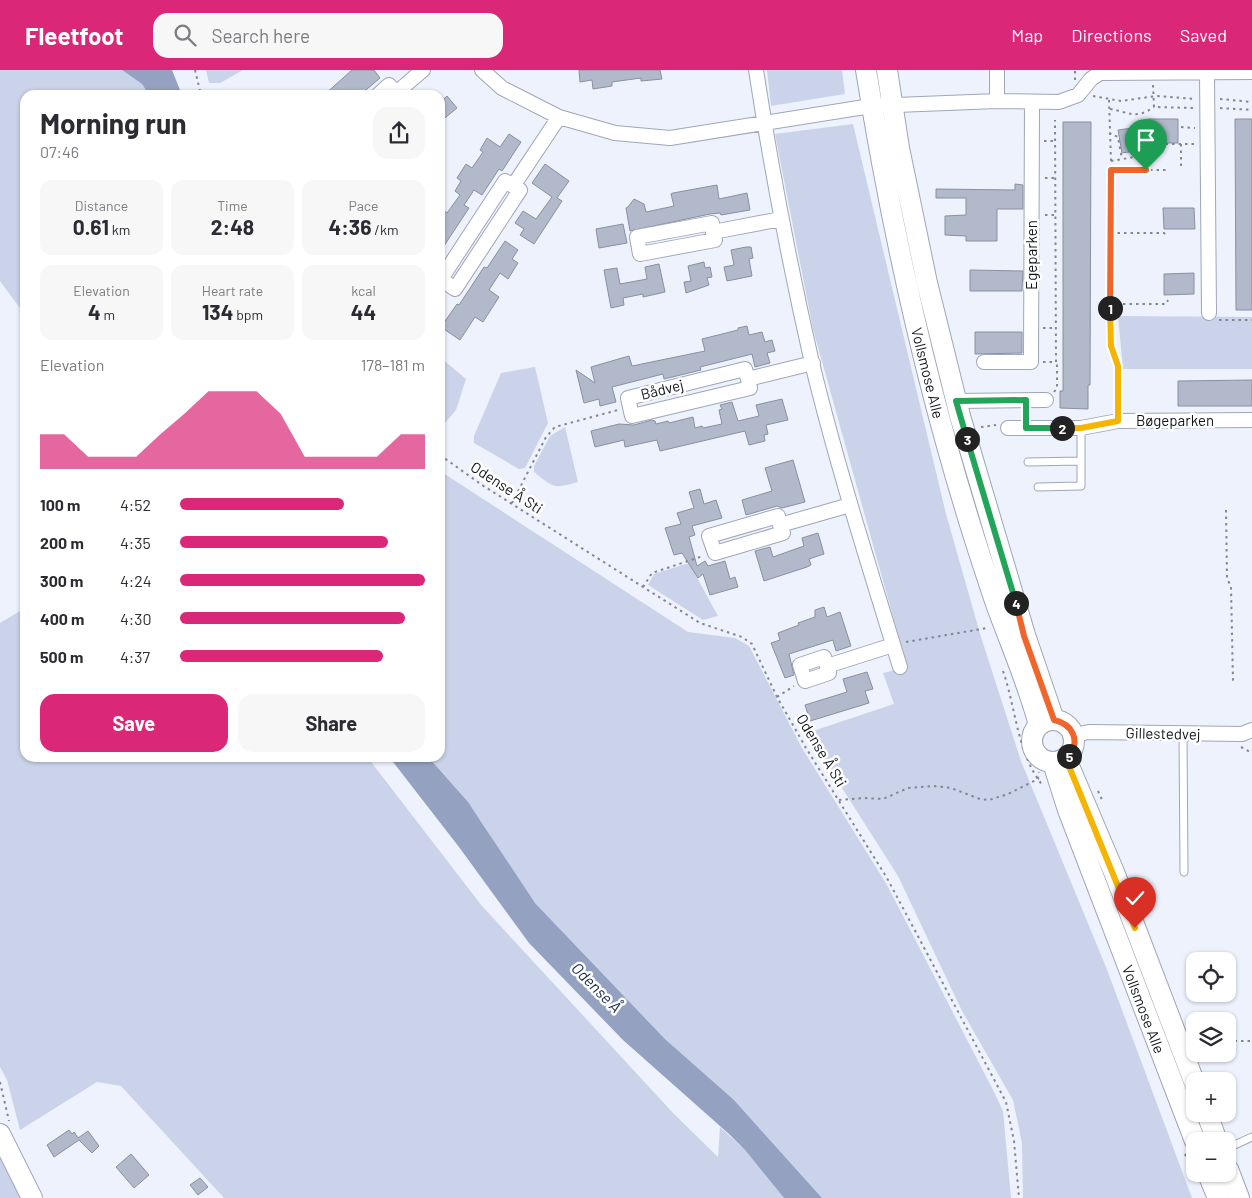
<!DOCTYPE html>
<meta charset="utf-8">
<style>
:root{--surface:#fff;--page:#f7f7f7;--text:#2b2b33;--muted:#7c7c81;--accent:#db2777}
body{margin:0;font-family:Barlow,sans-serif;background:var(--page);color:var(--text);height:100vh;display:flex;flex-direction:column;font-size:19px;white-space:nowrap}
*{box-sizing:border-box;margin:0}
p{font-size:16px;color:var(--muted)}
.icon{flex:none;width:28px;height:28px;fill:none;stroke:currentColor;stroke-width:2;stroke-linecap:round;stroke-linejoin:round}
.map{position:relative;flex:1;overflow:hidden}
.panel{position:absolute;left:20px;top:20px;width:425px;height:672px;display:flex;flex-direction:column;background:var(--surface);border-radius:15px;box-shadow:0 1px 4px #0004}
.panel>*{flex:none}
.controls{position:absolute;left:1186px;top:882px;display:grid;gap:10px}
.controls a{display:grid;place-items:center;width:50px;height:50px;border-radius:10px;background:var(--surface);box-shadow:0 1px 4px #0004;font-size:25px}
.pin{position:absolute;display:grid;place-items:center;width:42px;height:42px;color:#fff;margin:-51px -21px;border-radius:50% 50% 50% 0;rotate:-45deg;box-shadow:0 0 5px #0007}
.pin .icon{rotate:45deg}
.km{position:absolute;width:25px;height:25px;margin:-12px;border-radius:50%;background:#222;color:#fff;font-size:14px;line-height:25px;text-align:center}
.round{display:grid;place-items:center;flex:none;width:52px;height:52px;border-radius:15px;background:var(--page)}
.headline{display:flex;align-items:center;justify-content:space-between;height:85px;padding:0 20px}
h1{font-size:28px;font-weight:700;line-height:38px}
.metrics{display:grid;grid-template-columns:repeat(3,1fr);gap:8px;height:85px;padding:5px 20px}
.metrics div{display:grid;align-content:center;border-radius:12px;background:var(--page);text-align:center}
.metrics b{font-size:21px;font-weight:700}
.metrics small{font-size:14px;font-weight:400}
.metrics p{font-size:14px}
.chart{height:140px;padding:10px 20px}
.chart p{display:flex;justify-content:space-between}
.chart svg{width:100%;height:90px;margin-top:5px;fill:var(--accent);opacity:.7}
.cta{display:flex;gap:10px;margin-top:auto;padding:10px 20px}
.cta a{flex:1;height:58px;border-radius:15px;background:var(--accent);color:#fff;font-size:20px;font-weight:700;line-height:58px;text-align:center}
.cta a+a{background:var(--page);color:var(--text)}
ul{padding:0 20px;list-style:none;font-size:16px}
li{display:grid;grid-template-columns:80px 60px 1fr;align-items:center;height:38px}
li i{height:12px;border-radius:6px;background:var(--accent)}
header{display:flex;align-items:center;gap:30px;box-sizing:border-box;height:70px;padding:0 25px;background:var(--accent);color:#fff}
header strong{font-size:24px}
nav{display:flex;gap:28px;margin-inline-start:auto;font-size:18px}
.search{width:350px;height:45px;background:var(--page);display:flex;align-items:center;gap:12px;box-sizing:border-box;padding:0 18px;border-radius:15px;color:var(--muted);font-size:19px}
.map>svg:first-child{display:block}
.green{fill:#cad3ea}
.water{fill:#94a1c0}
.building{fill:#b1b9cb;stroke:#8890a1}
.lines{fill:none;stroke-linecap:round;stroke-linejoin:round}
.lane-casing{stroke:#9ea6b8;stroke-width:9}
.street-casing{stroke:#9ea6b8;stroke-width:16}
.secondary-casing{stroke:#9ea6b8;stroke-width:22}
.path{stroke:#848790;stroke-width:2;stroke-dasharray:2.5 4;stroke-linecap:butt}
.lane{stroke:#fff;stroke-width:7}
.street{stroke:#fff;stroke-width:14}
.secondary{stroke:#fff;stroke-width:20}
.split-1-casing{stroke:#fff;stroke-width:10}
.split-2-casing{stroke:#fff;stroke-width:10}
.split-3-casing{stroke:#fff;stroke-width:10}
.split-4-casing{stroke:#fff;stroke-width:10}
.split-5-casing{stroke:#fff;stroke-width:10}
.split-6-casing{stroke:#fff;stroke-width:10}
.split-1{stroke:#f0652b;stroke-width:6}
.split-2{stroke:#f5b400;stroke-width:6}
.split-3{stroke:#22a559;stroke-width:6}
.split-4{stroke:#22a559;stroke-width:6}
.split-5{stroke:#f0652b;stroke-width:6}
.split-6{stroke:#f5b400;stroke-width:6}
.labels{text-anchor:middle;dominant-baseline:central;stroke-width:5;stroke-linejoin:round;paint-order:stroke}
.street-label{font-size:15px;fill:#13151c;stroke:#fff}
.water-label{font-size:16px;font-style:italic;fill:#1a2952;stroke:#fff}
</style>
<header>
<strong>Fleetfoot</strong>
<div class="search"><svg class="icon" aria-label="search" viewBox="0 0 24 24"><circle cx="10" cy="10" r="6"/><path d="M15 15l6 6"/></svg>Search here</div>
<nav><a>Map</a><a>Directions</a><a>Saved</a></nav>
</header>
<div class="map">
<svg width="1252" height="1128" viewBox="0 0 1252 1128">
<rect width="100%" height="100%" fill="#edf2fd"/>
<!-- green -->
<path class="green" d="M0,0h122l20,14 7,11h-124v220l-25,-34z
M206,0h37l-23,13h-11z
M767,0h75l3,24 -74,12z
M853,54l93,390 35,123 40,124 85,206 86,231h-169l-1,-55 -9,-43 -51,-89 -64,-135 -91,-143 87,-29 -11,-31 24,-6 -94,-338 -38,-195z
M1118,246l134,1v52h-129z
M440,287l26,22 -10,31 -16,19z
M535,297l13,56 -23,45 -6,1 -45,-26v-7l27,-63z
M565,357l13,55c-25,7 -24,6 -44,-10v-6l16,-30z
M440,401l248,161 47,6 14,8 53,102 85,137 105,203 11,23 8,87h-189l-88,-98 -69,-61 -130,-136 -10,-13 -44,-69 -52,-63h11z
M689,493l29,53 -15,4 -55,-35 6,-11z
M25,538v150h343l114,148 192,208 44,43 2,-30 25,23 39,48h-560l-103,-112 -24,-4 -77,48 -13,-50 -7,-13v-444z
M0,1080l25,48h-25z"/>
<!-- water -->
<path class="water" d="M122,0h50l10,25h-33l-7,-11z
M390,688h39l39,44 67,101 130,136 69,61 88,98h-38l-39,-48 -16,-16 -106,-94 -94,-97 -70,-96z"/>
<!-- building -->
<path class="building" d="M352,0h22l6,8 -20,17h-36z
M579,0h81l2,9 -21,2v-3l-29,4v4l-19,3 -1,-9 -12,2z
M447,26l10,12 -17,14v-25l3,3z
M1148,49h30v24h-37l1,7 -20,3 -4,-23 30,-4z
M1235,49h17v191h-16z
M1063,52h28l-1,263h-2v24l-28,-1v-17h3z
M509,64l12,8 -19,29 -3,-2 -17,26 -8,-5 -10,15 5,3 -29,44v-44l7,5 13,-18 -5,-4 6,-10 -4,-3 9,-14 6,4 11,-16 -3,-2 7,-12 13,9z
M545,94l24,17 -12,17 5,3 -28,43 -14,-9 4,-6 -9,-6 8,-12 13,8 16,-22 -20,-14z
M1015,114l8,1v24h-26v32h-31v-5l-21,-1v-19l21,-1v-17h-30v-9l79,1z
M717,115l2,14 28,-6 3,17 -29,5 -1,-2 -10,1 -80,17 -4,-23 2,-1 6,-8 10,5 2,8 28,-6 -3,-12 2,-1z
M1163,138h31l1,21h-31z
M623,154l4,19 -28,5 -3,-19z
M505,171l13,9 -6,9 6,4 -10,16 -8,-6 -11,17 10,7 -16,25 -8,-5 -15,23 -19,-13 16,-23 2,1 25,-38 3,1z
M746,177h5l2,11 -4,1 3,17 -25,5 -3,-14 10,-2 -3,-15z
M704,192l1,6 5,-1 2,10 -5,1 2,7 -23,8 -2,-11 7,-1 -3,-15z
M659,194l6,28 -22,5v-3l-20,4 1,7 -13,3 -7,-38 13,-2 3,16 27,-5 -2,-12z
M970,200l53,1 -1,20h-52z
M1194,203v21l-30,1v-21z
M747,256l2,9 13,-3 3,10 7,-2 3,11 -8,2 3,10 -15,4 -3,-13 -52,13 1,3 -37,9 -1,-5 -51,13 4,15 -16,4 -1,-7 -15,4 -8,-33 19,13 -4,-16 38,-11 3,10 73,-15 -3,-12 36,-9v-2z
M975,262h47v21l-47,1z
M1252,310v26h-74v-25z
M782,329l6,21 -22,5 2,9 -4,1 1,6 -16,4 -4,-14 -85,20 -3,-11 -32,7 -1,-7 -29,7 -4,-16 28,-7 15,1 18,-5 3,1 1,3 12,-3 1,2 24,-6 2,11 7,-2 1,2 19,-4 -3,-14 3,-1 -2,-4 12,-3 6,19 21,-5 -3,-11z
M793,390l12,42 -23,6 -5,-2 -31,9 -4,-15 30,-9 -7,-23z
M700,419l4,15 12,-4 6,18 -30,8 3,9 -6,2 8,29 8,-5 3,5 17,-5 5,18 5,-2 3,10 -28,8 -7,-21 -5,4 -16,-25 -8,2 -9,-27 16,-4 -4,-11 17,-5 -5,-16z
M818,463l6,21 -15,5 2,6 -4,2 -43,14 -9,-30 15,-4 3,10 31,-11 -2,-8z
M824,537l3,10 13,-5 11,34 -15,5 -3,-11 -44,14 5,21 -9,3 -14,-35 9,-3 -2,-7 21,-8 -1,-2 17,-6v-7z
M867,602l6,17 -8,2 4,12 -59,18 -5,-16 42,-13 -4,-13z
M69,1060l3,4 2,-2 4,6 10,-7 11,15 -7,7 -13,-13 -25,17 -7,-12z
M131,1084l18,21 -15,13 -18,-21z
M200,1108l8,9 -10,8 -8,-10z"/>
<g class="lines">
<!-- lane casing -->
<g class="lane-casing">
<path id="lane" d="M1026,358v-28
M1028,392l53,-1
M1038,417l43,-1v-58
M1183,662l1,140
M1228,1078l24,-11"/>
</g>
<!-- street casing -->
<g class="street-casing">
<path id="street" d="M482,0l20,18 57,29 56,16 55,5 201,-32 126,-5 62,1 19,-7 13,-16 9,-6 152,-1
M756,0c15,98 34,196 56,293 25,103 57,203 88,304
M1207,3l2,240
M396,23l27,-23
M378,25l11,-10 9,10
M997,31v-31
M513,116l7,4 -65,99 -14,-10 64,-98 8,5 46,-69
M713,162l-1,-9 -75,14 3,17 75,-14 -2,-8 68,-13
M984,292h47l1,-260
M748,309l-3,-10 -117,29 4,18 118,-28 -2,-9 65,-16
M956,331l90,-1
M1008,358h73l37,-7 134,-1
M780,455l-2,-9 -69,20 6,17 68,-20 -3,-8 70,-20
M827,596l-3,-9 -24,8 5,16 24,-8 -2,-7 66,-21
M1074,665l15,-3 153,2 10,-4"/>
</g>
<!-- secondary casing -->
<g class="secondary-casing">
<path id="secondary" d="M866,0c24,149 56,297 100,441 9,30 19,60 29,90 15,42 33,82 44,124
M887,0l12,78 28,135 33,133 65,219 29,85
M1032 671a21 21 0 1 1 42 0a21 21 0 1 1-42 0Z
M1066,689l48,113 81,212
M1053,693l15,47 127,331
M1207,1044l10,27
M0,1064l32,64
M1228,1099l11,29
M1208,1104l10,24"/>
</g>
<!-- path -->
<path class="path" d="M195,0l6,25
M1075,10v-10
M1153,15l1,22 41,1
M1093,26l28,5 35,-5 39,3
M1220,29l32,3
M1109,30l2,61v185l7,20v43
M1220,38l32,2
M1110,39c19,3 25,11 44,-2
M1181,57l14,1
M1109,63l9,4 4,22
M1044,71h11
M1181,74v26
M1111,91l35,-6
M1111,100h55
M1146,100v-26h49
M1045,108h10
M1045,145h10
M1111,163h53l2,2
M1110,234h56l2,-4
M1219,250h33
M1043,258h12
M1043,292h13l-1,-242
M1054,322l3,-4v-26h-1
M981,357l15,-2
M440,385l42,30 218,138 42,14 10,7 25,53 29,51 81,130 119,224 8,39 5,57
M512,433l34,-66 9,-10 63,-17
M1226,440l1,68 4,9 2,94
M643,517l9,-14 51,-17
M906,572l81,-14
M1003,601c13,37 14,83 40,115
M777,627l17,-11
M1241,677l11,6
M1098,721l5,11
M839,730l25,-2 19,1 25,-11 25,-2 18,2 29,11 9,1 19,-6 30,-15 1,-7
M1228,971h24
M0,1012l9,39
M1185,1084l8,18"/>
<!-- lane -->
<use href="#lane" class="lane"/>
<!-- street -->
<use href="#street" class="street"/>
<!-- secondary -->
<use href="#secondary" class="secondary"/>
</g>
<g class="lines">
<!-- split-1 casing -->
<g class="split-1-casing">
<path id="split-1" d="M1110,238l1,-138h35"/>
</g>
<!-- split-2 casing -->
<g class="split-2-casing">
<path id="split-2" d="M1062,358h19l37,-7v-55l-7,-20 -1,-38"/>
</g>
<!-- split-3 casing -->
<g class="split-3-casing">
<path id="split-3" d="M967,369l-11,-38 70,-1v28h36"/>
</g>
<!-- split-4 casing -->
<g class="split-4-casing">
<path id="split-4" d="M967,369l49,164"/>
</g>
<!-- split-5 casing -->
<g class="split-5-casing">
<path id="split-5" d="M1016,533l8,33 30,84c18,4 27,20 15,36"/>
</g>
<!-- split-6 casing -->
<g class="split-6-casing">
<path id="split-6" d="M1069,686l-3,3 69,169"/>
</g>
<!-- split-1 -->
<use href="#split-1" class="split-1"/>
<!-- split-2 -->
<use href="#split-2" class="split-2"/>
<!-- split-3 -->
<use href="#split-3" class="split-3"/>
<!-- split-4 -->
<use href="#split-4" class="split-4"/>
<!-- split-5 -->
<use href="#split-5" class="split-5"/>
<!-- split-6 -->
<use href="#split-6" class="split-6"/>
</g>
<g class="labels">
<!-- street labels -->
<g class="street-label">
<text transform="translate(1031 185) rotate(-90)">Egeparken</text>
<text transform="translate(928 303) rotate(76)">Vollsmose Alle</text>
<text transform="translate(662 319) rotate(-14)">Bådvej</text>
<text x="1175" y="350">Bøgeparken</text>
<text transform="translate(507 417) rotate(33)">Odense Å Sti</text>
<text transform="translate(1163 663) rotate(1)">Gillestedvej</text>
<text transform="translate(822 680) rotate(59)">Odense Å Sti</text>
<text transform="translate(1144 939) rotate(69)">Vollsmose Alle</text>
</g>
<!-- water labels -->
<g class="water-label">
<text transform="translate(597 917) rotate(45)">Odense Å</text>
</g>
</g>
</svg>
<div class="controls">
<a><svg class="icon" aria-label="locate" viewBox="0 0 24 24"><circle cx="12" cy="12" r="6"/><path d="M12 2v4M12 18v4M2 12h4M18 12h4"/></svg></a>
<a><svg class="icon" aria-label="layers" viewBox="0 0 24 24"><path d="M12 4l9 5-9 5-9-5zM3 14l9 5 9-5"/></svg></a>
<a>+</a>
<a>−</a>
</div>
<div class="pin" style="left:1146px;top:100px;background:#1e9e55"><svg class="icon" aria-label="arrive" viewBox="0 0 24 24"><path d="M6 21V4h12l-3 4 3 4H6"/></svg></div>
<div class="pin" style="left:1135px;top:858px;background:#d93025"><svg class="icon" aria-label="check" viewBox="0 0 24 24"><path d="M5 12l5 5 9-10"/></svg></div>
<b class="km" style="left:1110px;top:238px">1</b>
<b class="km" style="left:1062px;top:358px">2</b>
<b class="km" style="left:967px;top:369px">3</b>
<b class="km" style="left:1016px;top:533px">4</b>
<b class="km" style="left:1069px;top:686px">5</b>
<section class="panel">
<div class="headline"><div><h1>Morning run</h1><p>07:46</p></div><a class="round"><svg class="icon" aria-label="share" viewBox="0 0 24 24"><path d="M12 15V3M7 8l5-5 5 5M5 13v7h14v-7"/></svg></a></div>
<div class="metrics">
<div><p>Distance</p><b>0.61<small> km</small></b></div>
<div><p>Time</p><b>2:48</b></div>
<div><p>Pace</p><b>4:36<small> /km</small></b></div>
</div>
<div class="metrics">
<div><p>Elevation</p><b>4<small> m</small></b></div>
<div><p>Heart rate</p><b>134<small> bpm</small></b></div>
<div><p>kcal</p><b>44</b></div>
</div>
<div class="chart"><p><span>Elevation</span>178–181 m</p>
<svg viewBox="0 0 160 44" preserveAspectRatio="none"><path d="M0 44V27L10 27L20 38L30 38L40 38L50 27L60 17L70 6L80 6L90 6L100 17L110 38L120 38L130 38L140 38L150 27L160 27V44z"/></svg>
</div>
<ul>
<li><b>100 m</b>4:52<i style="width:67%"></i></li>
<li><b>200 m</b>4:35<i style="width:85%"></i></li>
<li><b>300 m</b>4:24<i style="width:100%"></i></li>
<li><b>400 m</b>4:30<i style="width:92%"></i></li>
<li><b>500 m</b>4:37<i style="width:83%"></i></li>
</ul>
<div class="cta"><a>Save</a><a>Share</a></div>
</section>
</div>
